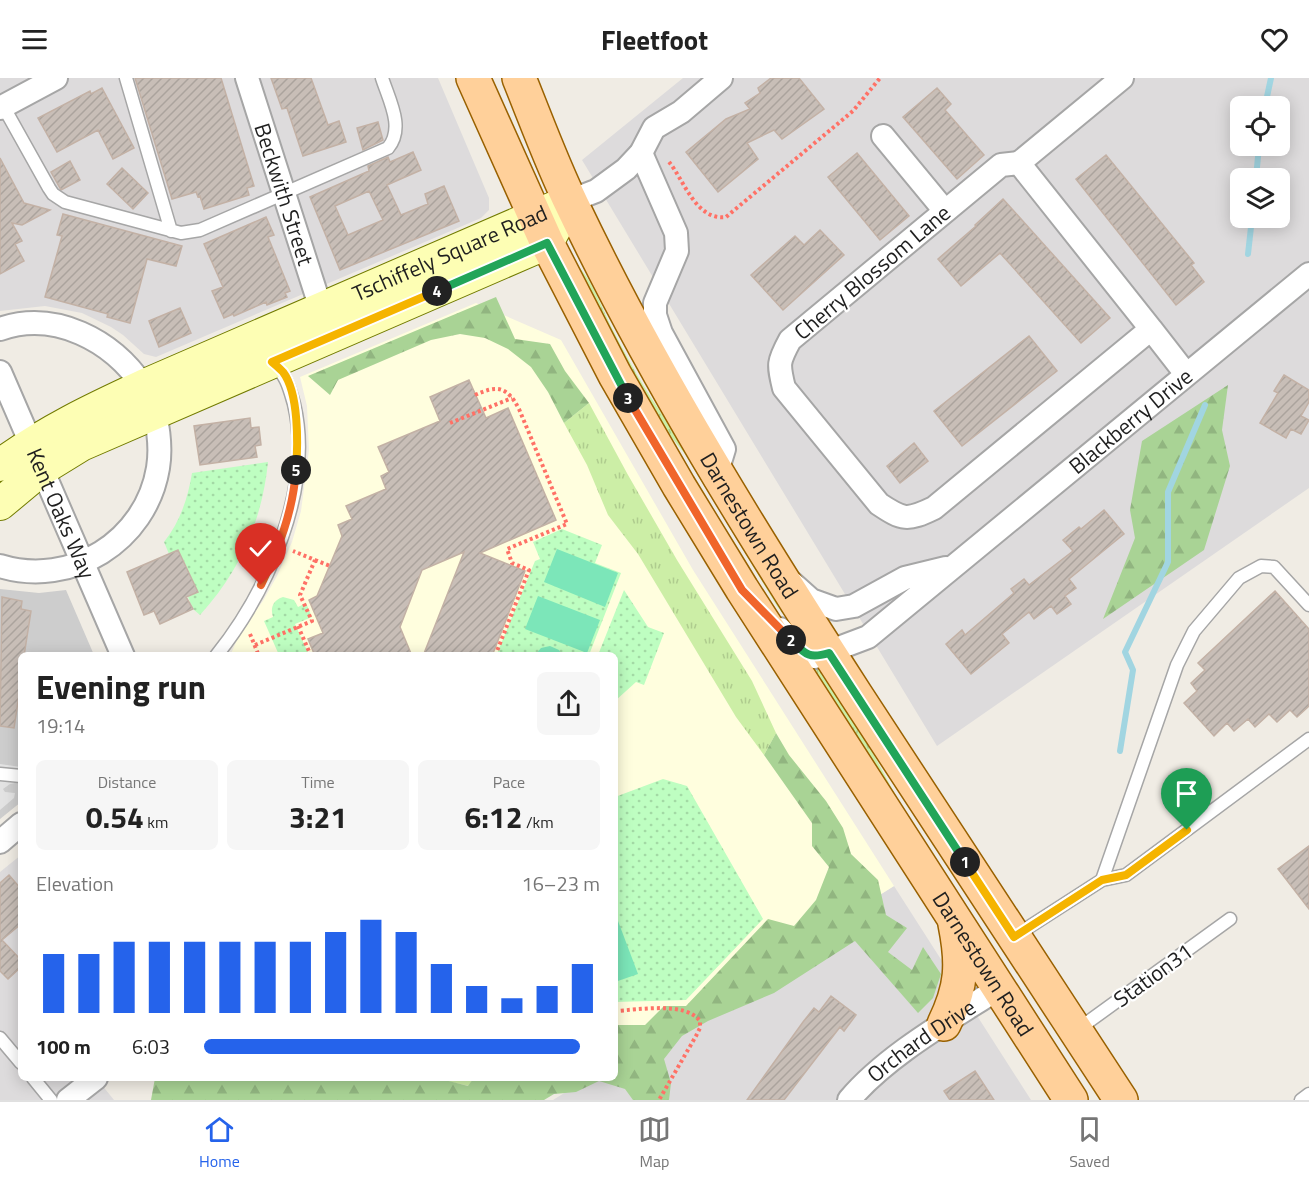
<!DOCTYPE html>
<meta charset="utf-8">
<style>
:root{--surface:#fff;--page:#f6f6f6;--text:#222;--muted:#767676;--line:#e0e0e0;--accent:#2563eb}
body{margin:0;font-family:"Titillium Web",sans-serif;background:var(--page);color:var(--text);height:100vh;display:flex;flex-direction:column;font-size:22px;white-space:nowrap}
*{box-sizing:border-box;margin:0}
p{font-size:20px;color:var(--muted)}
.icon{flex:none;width:33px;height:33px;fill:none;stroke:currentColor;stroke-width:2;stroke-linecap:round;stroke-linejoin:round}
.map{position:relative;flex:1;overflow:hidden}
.sheet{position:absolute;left:18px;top:574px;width:600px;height:429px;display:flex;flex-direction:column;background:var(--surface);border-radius:9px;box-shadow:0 3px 15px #0003}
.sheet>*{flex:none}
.tools{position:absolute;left:1230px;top:18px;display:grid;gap:12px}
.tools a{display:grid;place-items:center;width:60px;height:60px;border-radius:9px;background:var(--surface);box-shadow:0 3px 15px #0003;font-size:30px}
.pin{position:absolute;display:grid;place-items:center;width:51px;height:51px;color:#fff;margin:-62px -26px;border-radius:50% 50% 50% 0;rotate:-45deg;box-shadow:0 0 6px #0007}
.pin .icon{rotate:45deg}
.km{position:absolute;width:30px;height:30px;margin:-15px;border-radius:50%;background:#222;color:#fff;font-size:16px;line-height:30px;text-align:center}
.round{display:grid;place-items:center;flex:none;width:63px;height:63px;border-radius:9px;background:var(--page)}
.headline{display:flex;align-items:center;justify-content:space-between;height:102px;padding:0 18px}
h1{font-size:33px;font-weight:700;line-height:45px}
.metrics{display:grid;grid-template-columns:repeat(3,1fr);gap:9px;height:102px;padding:6px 18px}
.metrics div{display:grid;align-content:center;border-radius:9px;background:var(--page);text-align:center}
.metrics b{font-size:30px;font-weight:700}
.metrics small{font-size:16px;font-weight:400}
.metrics p{font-size:16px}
.chart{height:168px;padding:12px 18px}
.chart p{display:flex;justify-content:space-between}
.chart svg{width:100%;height:108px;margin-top:6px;stroke:var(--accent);stroke-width:6}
ul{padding:0 18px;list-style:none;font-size:20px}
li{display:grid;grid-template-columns:96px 72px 1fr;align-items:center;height:45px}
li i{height:15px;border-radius:8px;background:var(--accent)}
header{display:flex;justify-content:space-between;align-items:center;height:78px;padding:0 18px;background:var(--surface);font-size:27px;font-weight:700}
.menu{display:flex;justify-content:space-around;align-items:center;height:84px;border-top:2px solid var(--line);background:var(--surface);font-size:16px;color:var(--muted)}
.menu a{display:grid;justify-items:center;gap:3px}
.menu .selected{color:var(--accent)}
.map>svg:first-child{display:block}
.residential{fill:#dddbdc;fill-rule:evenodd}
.education{fill:#fffede}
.religious{fill:#cdcdcd}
.grass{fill:url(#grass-tufts)}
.forest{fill:url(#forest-firs)}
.park{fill:url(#park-dots)}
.pitch{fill:#7ce6b9}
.parking{fill:#e3e3e3}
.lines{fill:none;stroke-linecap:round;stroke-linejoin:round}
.stream{stroke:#a1d5e1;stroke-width:6}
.building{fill:url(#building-hatch);stroke:#c3b1a5;stroke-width:1.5;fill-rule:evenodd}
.lane-casing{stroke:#a6a6a6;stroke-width:15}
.street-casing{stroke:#a6a6a6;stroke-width:26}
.secondary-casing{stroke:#727b00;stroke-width:34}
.primary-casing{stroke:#996100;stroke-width:36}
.path{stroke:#ff7166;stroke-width:4;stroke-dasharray:3 3;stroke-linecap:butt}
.lane{stroke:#fff;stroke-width:12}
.street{stroke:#fff;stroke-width:22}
.secondary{stroke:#fdfeb4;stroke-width:32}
.primary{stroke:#ffd09a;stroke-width:33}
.split-1-casing{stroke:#fff;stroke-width:12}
.split-2-casing{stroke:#fff;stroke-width:12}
.split-3-casing{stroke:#fff;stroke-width:12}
.split-4-casing{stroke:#fff;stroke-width:12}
.split-5-casing{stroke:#fff;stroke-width:12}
.split-6-casing{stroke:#fff;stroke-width:12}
.split-1{stroke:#f5b400;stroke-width:8}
.split-2{stroke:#22a559;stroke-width:8}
.split-3{stroke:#f0652b;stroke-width:8}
.split-4{stroke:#22a559;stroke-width:8}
.split-5{stroke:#f5b400;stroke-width:8}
.split-6{stroke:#f0652b;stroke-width:8}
.labels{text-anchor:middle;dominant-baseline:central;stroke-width:4.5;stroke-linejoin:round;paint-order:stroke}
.street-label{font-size:22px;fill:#1f1f1f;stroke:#fff}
</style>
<header><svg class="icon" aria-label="menu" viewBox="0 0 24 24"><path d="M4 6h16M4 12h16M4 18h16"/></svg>Fleetfoot<svg class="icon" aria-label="heart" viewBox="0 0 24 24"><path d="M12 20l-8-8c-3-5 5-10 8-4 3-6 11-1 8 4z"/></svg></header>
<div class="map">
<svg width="1309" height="1022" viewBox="0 0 1309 1022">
<defs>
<pattern id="grass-tufts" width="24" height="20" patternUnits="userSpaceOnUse" patternTransform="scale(1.5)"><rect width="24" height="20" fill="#cceea6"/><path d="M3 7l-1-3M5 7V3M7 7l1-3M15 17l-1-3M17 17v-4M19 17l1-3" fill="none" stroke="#afcc8e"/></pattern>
<pattern id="forest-firs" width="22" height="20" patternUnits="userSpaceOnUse" patternTransform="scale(1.5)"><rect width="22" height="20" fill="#a9d395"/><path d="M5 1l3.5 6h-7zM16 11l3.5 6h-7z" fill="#91b580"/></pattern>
<pattern id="park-dots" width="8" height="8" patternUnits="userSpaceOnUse" patternTransform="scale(1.5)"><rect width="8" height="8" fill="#befec1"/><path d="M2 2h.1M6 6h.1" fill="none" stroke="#a3d9a5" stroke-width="1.8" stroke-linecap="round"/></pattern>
<pattern id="building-hatch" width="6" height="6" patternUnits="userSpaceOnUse" patternTransform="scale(1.5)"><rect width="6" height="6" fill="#c8beb7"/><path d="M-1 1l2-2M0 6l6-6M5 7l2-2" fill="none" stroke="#aba39d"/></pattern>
</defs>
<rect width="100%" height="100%" fill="#f0ece4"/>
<!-- residential -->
<path class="residential" d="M0,0h438l51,120v12l-8,8 -325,139 -12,-3 -21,-19 -12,-8 -29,-14 -37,-7 -45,5z
M683,0h626v410l-372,258 -355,-586zM1240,28h40v40h-40zM1240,100h40v40h-40z
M21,777v223l76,1 17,21h-114v-228z
M894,808l137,214h-478l34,-21 28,-1 165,-120z"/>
<!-- education -->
<path class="education" d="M476,225l85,37 132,230 201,316 -279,175v-405h-385l11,-25 22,-30 14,-25 15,-34 9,-31 8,-61 -2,-44 -7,-29z"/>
<!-- religious -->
<path class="religious" d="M0,511l39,4 27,-3 28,65 -73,1v146l-21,17z"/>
<!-- grass -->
<path class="grass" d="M577,187c17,17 26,47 38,69 18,35 38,71 64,102l119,198 -21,-28 -92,-152 -37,-46z
M589,325l39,72 49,85 75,121 24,52 -12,22 -28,-38 -98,-163 -30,-39 -21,-50 -23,-42z
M807,587l12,4 8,-1 76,141 -3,3z
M437,1001h36l-4,7z"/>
<!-- forest -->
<path class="forest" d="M496,219l19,42 35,5 15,27 24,32 -25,20 -16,-31 -17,-25 -23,-18 -23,-11 -25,-4 -29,6 -93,40 -8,15 -22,-19z
M1228,307l-6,45 8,36 -26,84 -101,69 32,-81 -5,-28 12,-69z
M776,655l13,22 37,46 17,27 8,26 27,26 8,35 21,13 -19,24 24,18 11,-23 18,27 -8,24 -15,15 -63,-72 -81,52 -66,28 -26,15 -18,23 7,24 -2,17h-36l-8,-11 -26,-8 -23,11 -22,2 -10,6h-393l4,-22h282l31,8 5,-7 142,-1v-53h30l19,-19h22l82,-87 26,7 22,-26 13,-33 -17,-21v-23l-48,-68z"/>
<!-- park -->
<path class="park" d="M268,384c-6,59 -28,109 -68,153l-7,-6 -5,-12 10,-5 -15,-33 -14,-5 -5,-12c16,-20 24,-44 28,-69z
M562,451l40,16 -7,18 26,10 -32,82 -93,1 39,-95 5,-2 -7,-17z
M624,512l24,37 16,6 -20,52 -8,-3 -21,19v-45l-17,-1z
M283,519l11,3 4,7 8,-4 6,14 -17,7 14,31h-30l-15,-34 9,-4c-3,-9 0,-17 10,-20z
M663,701l24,7 76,133 -77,81 -71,2v-205z"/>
<!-- pitch -->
<path class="pitch" d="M557,471l61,24 -13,34 -61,-25z
M538,518l62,24 -13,33 -62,-24z
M550,568l9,4 3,5h-27l6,-7z
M615,835l23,61 -23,8z"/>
<!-- parking -->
<path class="parking" d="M0,686l21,3 -1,15 -10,2 -7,5 2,3 10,1 -1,5 -14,12z"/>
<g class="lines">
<!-- stream -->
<path class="stream" d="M1265,28l6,-28
M1256,100l3,-32
M1248,176l4,-36
M1120,673l13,-81 -8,-18 43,-90v-70l37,-87"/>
</g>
<!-- building -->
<path class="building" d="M135,0h86l33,108 -7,2 2,7 -45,14 -4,-13 -2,1 -2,-5 -24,7z
M271,0h40l17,47 11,-4 7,21 -43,14 -16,-48 -5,1z
M771,0h28l25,31 -42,30 -8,-9 -27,13 11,16 -40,33 -32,-40 40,-33 24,-10 -5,-6 15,-10 -2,-5z
M102,10l32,60 -21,11 -15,-29 -41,22 -19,-34 52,-27 1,3z
M937,10l14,16 -6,6 39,45 -27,24 -54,-62z
M378,44l5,18 -20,10 -6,-22z
M413,74l8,18 -34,15 14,30 27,-11 -3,-10 19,-8 15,35 -119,49 -30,-73 59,-26 -1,-5 20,-9 2,5zM369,113l14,29 -35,15 -13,-29z
M857,75l52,63 -29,24 -52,-63z
M1106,77l88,108 -3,2 13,17 -28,23 -100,-126z
M0,80l24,45 26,7 -28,15 -10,-2 10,18 -7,3 9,17 -24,13z
M70,83l10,19 -19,10 -10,-18z
M122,90l26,25 -15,16 -26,-25z
M1003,121l107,119 -29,25 -81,-90 -39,33 -23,-27 38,-33 -1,-1z
M63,136l119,32 -6,20 -29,-7 -17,64 -23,-6 1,-3 -63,-17 17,-61 -5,-1z
M266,139l8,18 -6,2 22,54 -5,2 2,4 -20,8 -1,-3 -32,14 -1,-2 -9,4 -12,-27 11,-4 -19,-43z
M820,152l24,25 -61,55 -32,-35 44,-39 9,9z
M180,230l11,25 -32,14 -10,-26z
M1029,258l28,35 -95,75 -28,-35z
M1284,297l25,15v12l-8,14 8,4 -8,14 -10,-5 -5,9 -26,-15 18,-30 -4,-2z
M469,302l17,38 22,-10 48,112 -76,33 45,18 -33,85h-69l41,-104 -42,18 -22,57 12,29h-97l-7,-17 15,-6 -14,-33 8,-4 25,-60 -4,-11 14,-6 -6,-13 40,-17 -5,-13 8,-4 -11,-25 62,-26 -10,-24z
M250,340l1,10 8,-1 2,18 -6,1 2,11 -57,8 -6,-39z
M914,365l14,18 -28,22 -13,-17z
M1104,432l20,24 -55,45 7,9 -11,8 6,8 -14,10 -6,-8 -17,13 -5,-7 -27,22 7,9 -38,31 -25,-30 16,-14 3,5 49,-42 -3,-4 13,-10 5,6 44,-34 -10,-11 16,-13 2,2z
M178,472l20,42 -12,5 7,12 -33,15 -6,-13 -10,4 -17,-43z
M1275,513l34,38v77l-12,11 -7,-7 -13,12 -8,-8 -14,13 -7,-8 -14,12 -7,-8 -13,13 -30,-33 13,-12 -6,-8 14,-13 -7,-7z
M2,519l20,4 -1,8 10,2 -7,45h-3v26l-7,46 -14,-2z
M1309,768v63l-31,-40z
M9,797l12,14v35l-19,16 19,20v7l-13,12 -8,-8v-88z
M831,918l25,19 -12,16 -4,-4 -56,73h-37l56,-78 11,-14 5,4z
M975,993l19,29h-44l-6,-9z"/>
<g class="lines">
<!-- lane casing -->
<g class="lane-casing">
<path id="lane" d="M126,0l45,153
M2,26l47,84 4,6 12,8 116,31 19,-3 188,-82c17,-20 1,-48 -6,-70
M216,578c52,-65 98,-168 78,-252 -5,-17 -7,-27 -20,-40
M0,696l21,2
M1102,802l75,-215 17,-34 45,-53 22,-12 13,1 35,38
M1015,858l87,-56 24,-5 183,-136
M1077,952l153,-111
M0,960l21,25
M33,1000l18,22
M1301,1022l8,-6"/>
</g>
<!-- street casing -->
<g class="street-casing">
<g id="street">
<path id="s1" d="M247,0l74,231"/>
<path d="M0,30l56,-30"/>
<path d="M883,58l62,75"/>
<path d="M641,75l35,80 1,18 -22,52v12l6,18 63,116 -7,23"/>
<path d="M1019,85l103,-85"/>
<path d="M570,123l26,-10 30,-22 15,-16 13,-25 27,-16 40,-34"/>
<path d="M0,251c55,-19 112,11 143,57"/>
<path d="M1151,251l-132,-166 -18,2 -211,175c-12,22 -12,24 -6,48l95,116c24,16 28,17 55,4l217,-179 35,45"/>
<path id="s2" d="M0,294l123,284"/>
<path d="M0,488c71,22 146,-25 158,-98 3,-18 1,-36 -3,-54"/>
<path d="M792,505l19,17 25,9 18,-3 51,-28 41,-10"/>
<path id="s3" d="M780,551c11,11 20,24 35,28l53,-20 441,-363"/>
<path d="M0,764l21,-18"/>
<path d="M68,1022l28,-22"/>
<path id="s4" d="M849,1022c38,-45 101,-80 150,-112"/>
</g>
</g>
<!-- secondary casing -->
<g class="secondary-casing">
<g id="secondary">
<path id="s5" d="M0,387c47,-34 91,-55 143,-79l415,-180"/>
<path d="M0,426l42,-35 39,-24 466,-202 23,-42"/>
</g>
</g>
<!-- primary casing -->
<g class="primary-casing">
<g id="primary">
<path id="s6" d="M473,0l74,165 68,132 64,111 63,103 329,511"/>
<path id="s7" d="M519,0c17,42 33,86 53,127 81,170 182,332 284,490 88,136 177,270 265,405"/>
<path d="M944,946c18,-37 19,-60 11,-100"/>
</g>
</g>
<!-- path -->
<path class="path" d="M669,84c15,18 27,59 57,55l127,-106 27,-33
M475,317c22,-10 32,-9 44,14l48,115 -60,25 5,14 17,7 -34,86
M450,345l62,-25
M315,482l15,6
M298,548l13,30
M250,556l9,22
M255,567l57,-24 -12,-26 15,-35 -22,-9
M615,933c23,-1 70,-10 85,10v7l-4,8 -37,64"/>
<!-- lane -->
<use href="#lane" class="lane"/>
<!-- street -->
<use href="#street" class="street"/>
<!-- secondary -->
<use href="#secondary" class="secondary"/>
<!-- primary -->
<use href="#primary" class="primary"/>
</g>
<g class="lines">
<!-- split-1 casing -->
<g class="split-1-casing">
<path id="split-1" d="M965,784l49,75 88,-57 24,-5 61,-45"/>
</g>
<!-- split-2 casing -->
<g class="split-2-casing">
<path id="split-2" d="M791,562c15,15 18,19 38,13l136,209"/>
</g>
<!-- split-3 casing -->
<g class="split-3-casing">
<path id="split-3" d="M628,320l114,192 49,50"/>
</g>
<!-- split-4 casing -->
<g class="split-4-casing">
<path id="split-4" d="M437,213l110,-48 81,155"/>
</g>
<!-- split-5 casing -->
<g class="split-5-casing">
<path id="split-5" d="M296,392c2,-26 3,-77 -13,-98 -3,-3 -7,-7 -11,-10l165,-71"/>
</g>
<!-- split-6 casing -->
<g class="split-6-casing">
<path id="split-6" d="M261,507c18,-37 32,-74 35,-115"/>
</g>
<!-- split-1 -->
<use href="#split-1" class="split-1"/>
<!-- split-2 -->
<use href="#split-2" class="split-2"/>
<!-- split-3 -->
<use href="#split-3" class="split-3"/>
<!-- split-4 -->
<use href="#split-4" class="split-4"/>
<!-- split-5 -->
<use href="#split-5" class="split-5"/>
<!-- split-6 -->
<use href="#split-6" class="split-6"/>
</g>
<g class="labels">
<!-- street labels -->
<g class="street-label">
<text stroke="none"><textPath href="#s1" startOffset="122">Beckwith Street</textPath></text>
<text stroke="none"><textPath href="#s5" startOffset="498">Tschiffely Square Road</textPath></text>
<text transform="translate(872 194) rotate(-40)">Cherry Blossom Lane</text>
<text stroke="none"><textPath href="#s3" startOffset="442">Blackberry Drive</textPath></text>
<text stroke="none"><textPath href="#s2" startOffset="154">Kent Oaks Way</textPath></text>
<text stroke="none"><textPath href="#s7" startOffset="504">Darnestown Road</textPath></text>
<text stroke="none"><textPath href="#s6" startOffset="1024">Darnestown Road</textPath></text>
<text transform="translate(1153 897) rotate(-36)">Station31</text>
<text stroke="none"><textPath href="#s4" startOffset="94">Orchard Drive</textPath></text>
</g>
</g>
</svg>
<div class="tools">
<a><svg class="icon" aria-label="locate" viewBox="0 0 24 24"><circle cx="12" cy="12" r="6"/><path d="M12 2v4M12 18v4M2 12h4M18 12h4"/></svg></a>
<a><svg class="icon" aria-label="layers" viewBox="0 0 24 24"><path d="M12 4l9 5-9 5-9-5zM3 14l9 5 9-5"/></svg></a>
</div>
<div class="pin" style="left:1187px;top:752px;background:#1e9e55"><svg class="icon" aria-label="arrive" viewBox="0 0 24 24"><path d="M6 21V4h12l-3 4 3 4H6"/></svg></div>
<div class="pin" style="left:261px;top:507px;background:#d93025"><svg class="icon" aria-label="check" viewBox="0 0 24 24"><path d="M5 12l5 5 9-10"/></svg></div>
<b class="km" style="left:965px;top:784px">1</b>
<b class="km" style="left:791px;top:562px">2</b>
<b class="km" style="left:628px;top:320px">3</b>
<b class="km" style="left:437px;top:213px">4</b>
<b class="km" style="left:296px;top:392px">5</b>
<section class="sheet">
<div class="headline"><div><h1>Evening run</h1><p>19:14</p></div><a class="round"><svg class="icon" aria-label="share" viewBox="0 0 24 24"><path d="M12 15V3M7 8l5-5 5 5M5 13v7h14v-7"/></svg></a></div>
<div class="metrics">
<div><p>Distance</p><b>0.54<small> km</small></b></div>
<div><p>Time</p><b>3:21</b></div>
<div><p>Pace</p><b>6:12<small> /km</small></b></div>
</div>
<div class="chart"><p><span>Elevation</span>16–23 m</p>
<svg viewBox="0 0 160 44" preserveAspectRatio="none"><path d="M5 44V20M15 44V20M25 44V15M35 44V15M45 44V15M55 44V15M65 44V15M75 44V15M85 44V11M95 44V6M105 44V11M115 44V24M125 44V33M135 44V38M145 44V33M155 44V24"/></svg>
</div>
<ul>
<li><b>100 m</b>6:03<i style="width:95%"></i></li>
</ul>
</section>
</div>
<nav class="menu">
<a class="selected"><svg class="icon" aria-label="home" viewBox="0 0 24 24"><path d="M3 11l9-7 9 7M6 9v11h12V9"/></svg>Home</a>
<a><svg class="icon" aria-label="map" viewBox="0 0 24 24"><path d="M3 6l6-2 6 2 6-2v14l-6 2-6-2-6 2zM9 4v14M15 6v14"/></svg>Map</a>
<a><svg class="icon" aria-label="saved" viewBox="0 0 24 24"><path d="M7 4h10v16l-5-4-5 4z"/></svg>Saved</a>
</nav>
